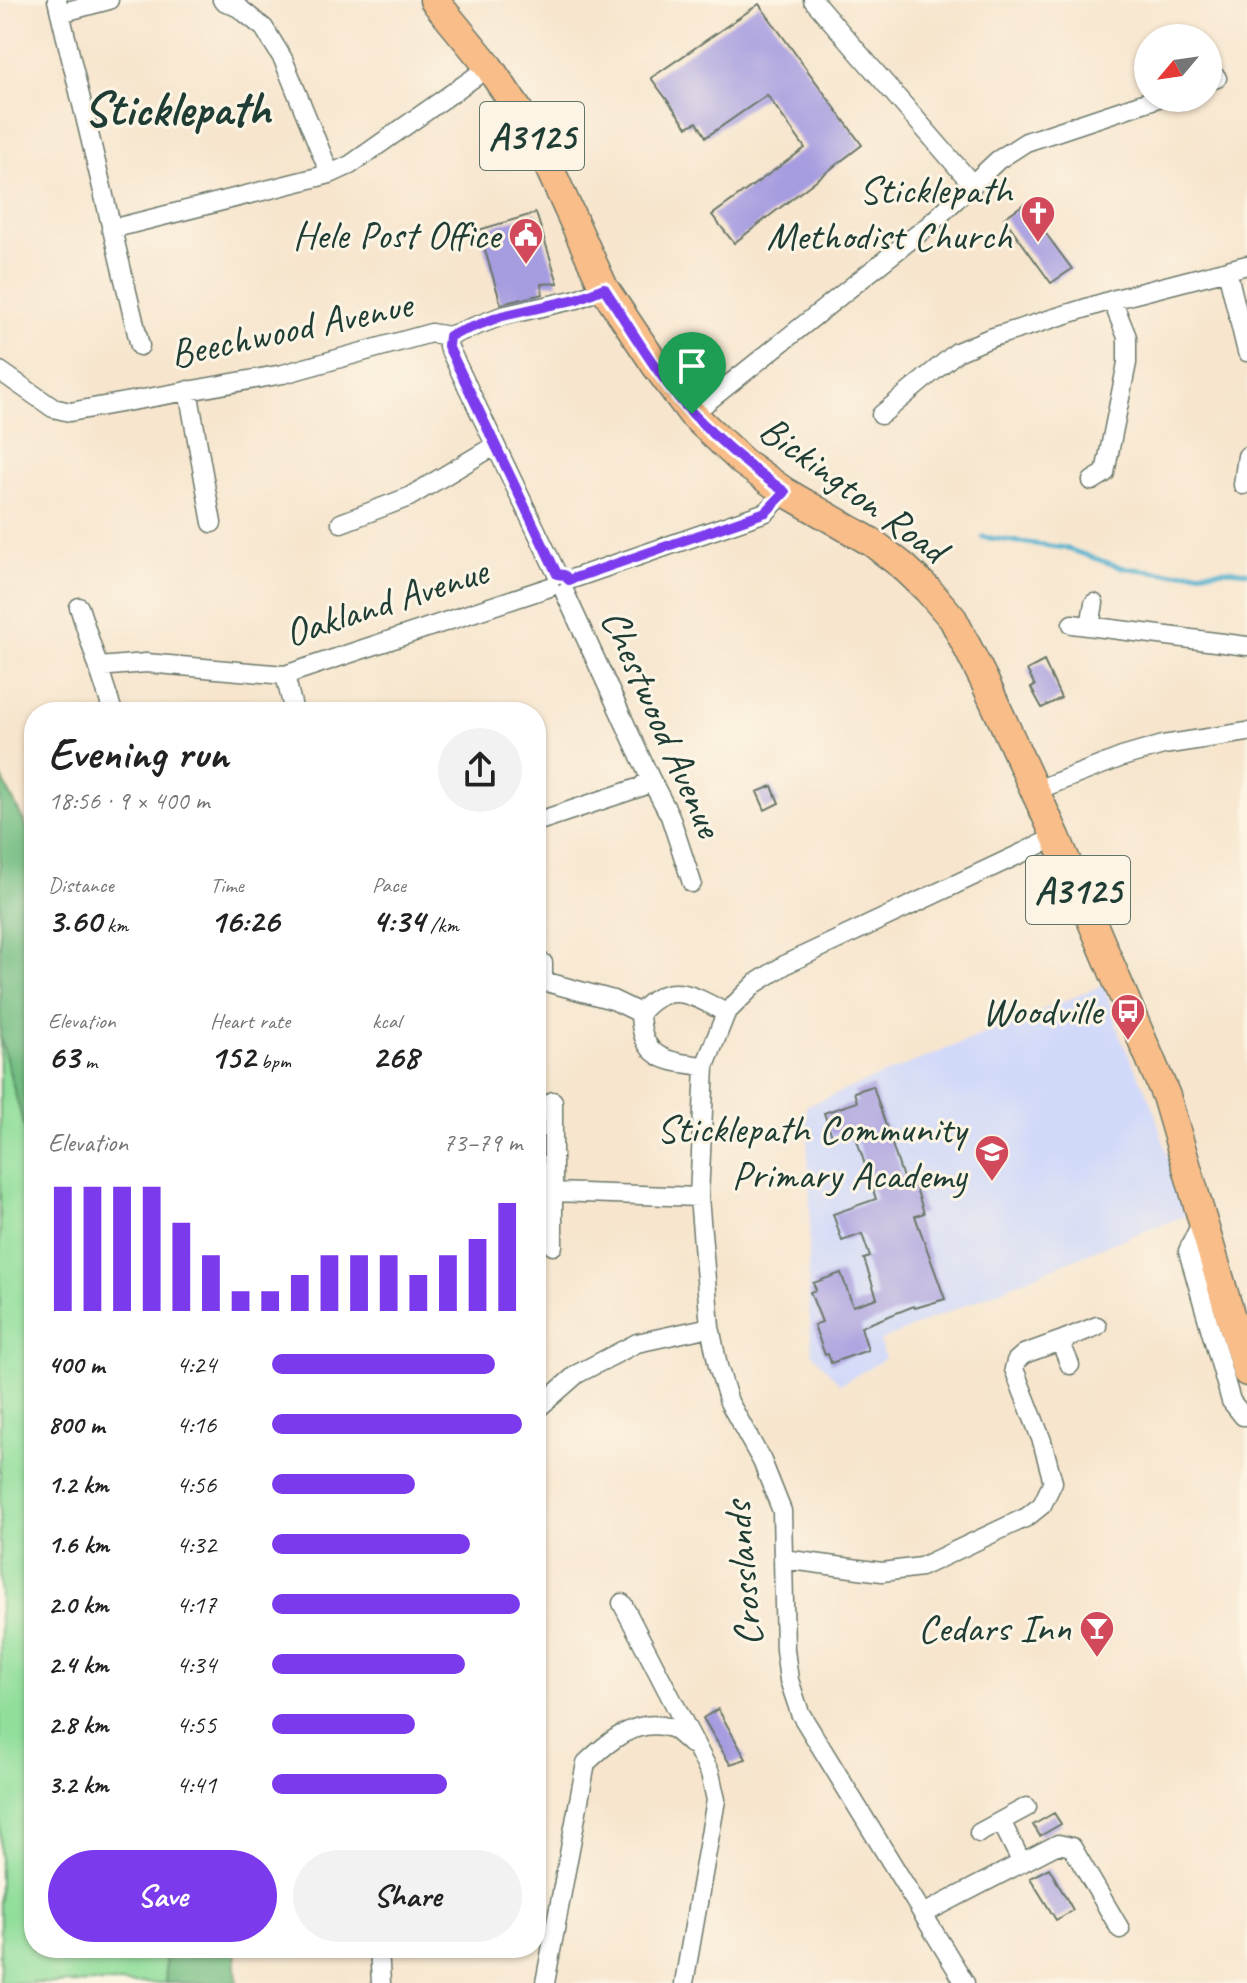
<!DOCTYPE html>
<meta charset="utf-8">
<style>
:root{--surface:#fff;--page:#f2f2f2;--text:#222;--muted:#767676;--accent:#7c3aed}
body{margin:0;font-family:Caveat,sans-serif;background:var(--page);color:var(--text);height:100vh;display:flex;flex-direction:column;font-size:30px;white-space:nowrap}
*{box-sizing:border-box;margin:0}
p{font-size:26px;color:var(--muted)}
.icon{flex:none;width:44px;height:44px;fill:none;stroke:currentColor;stroke-width:2;stroke-linecap:round;stroke-linejoin:round}
.map{position:relative;flex:1;overflow:hidden}
.details{position:absolute;left:24px;top:702px;width:522px;height:1256px;display:flex;flex-direction:column;background:var(--surface);border-radius:32px;box-shadow:0 2px 6px #0004}
.details>*{flex:none}
.needle{width:52px;rotate:241deg}
.fabs{position:absolute;left:1134px;top:24px;display:grid;gap:16px}
.fabs a{display:grid;place-items:center;width:88px;height:88px;border-radius:50%;background:var(--surface);box-shadow:0 2px 6px #0004;font-size:40px}
.pin{position:absolute;display:grid;place-items:center;width:68px;height:68px;color:#fff;margin:-82px -34px;border-radius:50% 50% 50% 0;rotate:-45deg;box-shadow:0 0 8px #0007}
.pin .icon{rotate:45deg}
.round{display:grid;place-items:center;flex:none;width:84px;height:84px;border-radius:42px;background:var(--page)}
.summary{display:flex;align-items:center;justify-content:space-between;height:136px;padding:0 24px}
h1{font-size:44px;font-weight:700;line-height:60px}
.stats{display:grid;grid-template-columns:repeat(3,1fr);gap:12px;height:136px;padding:8px 24px}
.stats div{display:grid;align-content:center}
.stats b{font-size:34px;font-weight:700}
.stats small{font-size:22px;font-weight:400}
.stats p{font-size:22px}
.chart{height:224px;padding:16px 24px}
.chart p{display:flex;justify-content:space-between}
.chart svg{width:100%;height:144px;margin-top:8px;stroke:var(--accent);stroke-width:6}
.primary-button{display:flex;gap:16px;margin-top:auto;padding:16px 24px}
.primary-button a{flex:1;height:92px;border-radius:48px;background:var(--accent);color:#fff;font-size:32px;font-weight:700;line-height:92px;text-align:center}
.primary-button a+a{background:var(--page);color:var(--text)}
ul{padding:0 24px;list-style:none;font-size:26px}
li{display:grid;grid-template-columns:128px 96px 1fr;align-items:center;height:60px}
li i{height:20px;border-radius:10px;background:var(--accent)}
.map>svg:first-child{display:block}
.built{fill:#d1d9f9}
.green{fill:#91de9b;stroke:#588e68;stroke-width:2}
.forest{fill:#74bd83;stroke:#4a7d5c;stroke-width:2}
.lines{fill:none;stroke-linecap:round;stroke-linejoin:round}
.stream{stroke:#4eaecd;stroke-width:5}
.building{fill:#a69ce0}
.minor-casing{stroke:#6b786a;stroke-width:21}
.primary-casing{stroke:#6b786a;stroke-width:31}
.minor{stroke:#fff;stroke-width:18}
.primary{stroke:#f8bd88;stroke-width:28}
.route-casing{stroke:#fff;stroke-width:16}
.route{stroke:#7c3aed;stroke-width:10}
.labels{text-anchor:middle;dominant-baseline:central;stroke-width:6;stroke-linejoin:round;paint-order:stroke}
.shield{fill:#fcf5e5;stroke:#617469;stroke-width:2}
.shield-label{font-size:38px;font-weight:bold;fill:#1f3d34}
.poi-label{font-size:40px;fill:#1f3d34;stroke:#fcf5e5;text-anchor:end}
.street-label{font-size:40px;fill:#1f3d34;stroke:#fcf5e5}
.district-label{font-size:48px;font-weight:bold;fill:#1f3d34;stroke:#fcf5e5}
</style>
<div class="map">
<svg width="1247" height="1983" viewBox="0 0 1247 1983">
<rect width="100%" height="100%" fill="#fcf5e5"/>
<filter id="ink" filterUnits="userSpaceOnUse"><feTurbulence type="fractalNoise" baseFrequency=".0125" numOctaves="2"/><feDisplacementMap in="SourceGraphic" scale="16" xChannelSelector="R" yChannelSelector="G"/><feConvolveMatrix kernelMatrix="1 2 1 2 8 2 1 2 1" color-interpolation-filters="sRGB"/></filter>
<filter id="wash" filterUnits="userSpaceOnUse"><feTurbulence type="fractalNoise" baseFrequency=".006" numOctaves="4" result="noise"/><feDisplacementMap in="SourceGraphic" scale="32" xChannelSelector="R" yChannelSelector="G"/><feGaussianBlur stdDeviation="1.8" result="paint"/><feColorMatrix in="noise" values="0 0 0 0 0 0 0 0 0 0 0 0 0 0 0 0 0 1.4 0 .05"/><feComposite in="paint" operator="in"/></filter>
<g filter="url(#wash)">
<rect width="100%" height="100%" fill="#f7e5cd"/>
<!-- built -->
<path class="built" d="M1104,985l17,54 31,64 33,113 -85,32 -220,93 5,18 -45,25 -28,-31 -4,-63 2,-81 -4,-103z"/>
<!-- green -->
<path class="green" d="M0,1037l34,126v785h131l1,35h-166z"/>
<!-- forest -->
<path class="forest" d="M0,774l34,68v321l-34,-126z
M165,1948h70l2,35h-71z"/>
<g class="lines">
<!-- stream -->
<path class="stream" d="M983,537l82,11 55,19 47,6 63,-3 17,2"/>
</g>
<g id="blocks">
<!-- building -->
<path class="building" d="M759,4l103,141 -128,98 -22,-28 93,-67 -38,-53 -61,42 -9,-15 -10,5 -36,-49z
M1024,204l48,65 -21,14 -47,-65z
M536,213l22,70 -17,1 2,10 -42,10 -22,-74z
M1044,661l17,37 -19,10 -11,-20 4,-2 -8,-16z
M772,786l7,17 -14,7 -8,-18z
M873,1086l33,101 9,-2 9,28 -9,3 30,83 -30,9 -1,-2 -53,21 7,23 -37,13 -3,-9 -3,1 -11,-30 8,-3 -12,-30 6,-2 -3,-7 28,-10 12,33 24,-8 -13,-39 6,-2 -8,-23 -20,7 -9,-27 43,-15 -23,-71 -21,8 -8,-23 33,-11 -3,-10z
M718,1709l28,50 -16,5 -27,-46z
M1054,1813l7,11 -21,12 -7,-11z
M1049,1868l24,42 -17,10 -26,-42z"/>
</g>
</g>
<g filter="url(#ink)">
<use href="#blocks" fill-opacity="0" stroke="#6b786a" stroke-width="2"/>
<g class="lines">
<!-- minor casing -->
<g class="minor-casing">
<path id="minor" d="M57,0l83,346
M222,0l17,8 25,20 19,31 47,115
M813,0l160,185
M60,13l49,-13
M1208,81l9,-3
M111,229l219,-55 20,-9 139,-98
M1227,270l20,82
M449,336l-1,10 109,228
M0,371l53,37 17,4 213,-38 148,-41 18,3 53,-20 75,-17 27,-11
M188,390l24,133
M692,414l237,-189 69,-65 28,-18 132,-44
M881,415l76,-63 33,-14 122,-38 135,-35
M1092,481l13,-8 22,-110v-26l-15,-37
M1243,485l4,-29
M341,523l68,-26 85,-51
M569,580l197,-68 19,-20
M565,593l85,185 20,38 22,67
M79,607l34,105
M1072,624l175,22
M1090,626l4,-23
M99,667l47,-4 139,12 265,-88
M285,675l9,37
M1034,791l88,-34 41,-12 84,-13
M536,822l105,-35 9,-9
M543,963v18l70,19 27,13
M705,1066c-39,-4 -64,-7 -65,-53 28,-34 53,-18 86,0
M553,1101v145
M554,1192l145,5
M1203,1219l-15,32 43,150 12,15h4
M1060,1341l37,-15
M536,1410l41,-36 60,-31 73,-16
M783,1559l99,13 39,-5 106,-50 15,-12 11,-23 -11,-41 -28,-72 2,-8 8,-7 36,-13 10,24
M622,1603l88,170 6,27 -32,183
M979,1833l22,-12
M1022,1863l-21,-42 26,-14
M923,1914l135,-70 14,3 48,82
M379,1948l2,35
M545,1983l41,-220c23,-22 50,-46 85,-35 7,3 14,11 20,16
M965,1983l-165,-270 -11,-33 -4,-30 -3,-139 -20,-50 -33,-59 -11,-36 -8,-39 -11,-130 6,-131 21,-53 30,-30 32,-20 268,-126"/>
</g>
<!-- primary casing -->
<g class="primary-casing">
<path id="primary" d="M434,0l55,67 29,43 31,57 55,121 53,79 35,47 51,48 42,30 88,51 31,24 24,23 25,29 31,61 72,157 110,259 81,276"/>
</g>
<!-- minor -->
<use href="#minor" class="minor"/>
<!-- primary -->
<use href="#primary" class="primary"/>
</g>
</g>
<g class="lines" filter="url(#ink)">
<!-- route casing -->
<g class="route-casing">
<path id="route" d="M604,288c28,43 55,90 90,127 28,29 58,54 91,77l-19,20 -197,68 -5,-5 -7,-1 -109,-228 1,-10 53,-20 75,-17z"/>
</g>
<!-- route -->
<use href="#route" class="route"/>
</g>
<!-- icons -->
<defs>
<g id="church-pin" transform="scale(1.8)"><path d="M0 17L-7.5 6A9.5 9.5 0 1 1 7.5 6Z" fill="#d1495b" stroke="#fcf5e5"/><path d="M-1.2-6h2.4v3.5h3.3v2.4h-3.3V6h-2.4V-.1h-3.3v-2.4h3.3Z" fill="#fff"/></g>
<g id="civic-pin" transform="scale(1.8)"><path d="M0 17L-7.5 6A9.5 9.5 0 1 1 7.5 6Z" fill="#d1495b" stroke="#fcf5e5"/><path d="M-.6-6.5H3V-4.5H.6V-3L4-1V1h2V6H-6V1h2V-1L-.6-3ZM-1.2 2.5V6h2.4V2.5Z" fill="#fff"/></g>
<g id="bus-pin" transform="scale(1.8)"><path d="M0 17L-7.5 6A9.5 9.5 0 1 1 7.5 6Z" fill="#d1495b" stroke="#fcf5e5"/><path d="M-5-6H5V4H4V6H2V4H-2V6H-4V4H-5ZM-3.5-4V0h7V-4ZM-3.5 1.2v1.5H-2V1.2ZM2 1.2v1.5H3.5V1.2Z" fill="#fff"/></g>
<g id="school-pin" transform="scale(1.8)"><path d="M0 17L-7.5 6A9.5 9.5 0 1 1 7.5 6Z" fill="#d1495b" stroke="#fcf5e5"/><path d="M0-5L7-2L0 1L-7-2ZM-4 1L0 2.5L4 1V4Q0 6-4 4Z" fill="#fff"/></g>
<g id="bar-pin" transform="scale(1.8)"><path d="M0 17L-7.5 6A9.5 9.5 0 1 1 7.5 6Z" fill="#d1495b" stroke="#fcf5e5"/><path d="M-6-5H6L.8 .8V4.5H3.5V6h-7V4.5H-.8V.8Z" fill="#fff"/></g>
</defs>
<g fill-rule="evenodd">
<use href="#church-pin" x="1038" y="213"/>
<use href="#civic-pin" x="526" y="235"/>
<use href="#bus-pin" x="1128" y="1011"/>
<use href="#school-pin" x="992" y="1152"/>
<use href="#bar-pin" x="1097" y="1628"/>
</g>
<g class="labels">
<!-- shield labels -->
<g class="shield">
<rect x="480" y="102" width="104" height="68" rx="6"/>
<rect x="1026" y="856" width="104" height="68" rx="6"/>
</g>
<g class="shield-label">
<text x="532" y="136">A3125</text>
<text x="1078" y="890">A3125</text>
</g>
<!-- poi labels -->
<g class="poi-label">
<text x="1012" y="190">Sticklepath<tspan x="1012" dy="46">Methodist Church</tspan></text>
<text x="500" y="235">Hele Post Office</text>
<text x="1102" y="1011">Woodville</text>
<text x="966" y="1129">Sticklepath Community<tspan x="966" dy="46">Primary Academy</tspan></text>
<text x="1071" y="1628">Cedars Inn</text>
</g>
<!-- street labels -->
<g class="street-label">
<text transform="translate(291 329) rotate(-12)">Beechwood Avenue</text>
<text transform="translate(853 489) rotate(36)">Bickington Road</text>
<text transform="translate(386 602) rotate(-18)">Oakland Avenue</text>
<text transform="translate(662 723) rotate(66)">Chestwood Avenue</text>
<text transform="translate(743 1574) rotate(-95)">Crosslands</text>
</g>
<!-- district labels -->
<g class="district-label">
<text x="177" y="109">Sticklepath</text>
</g>
</g>
</svg>
<div class="fabs">
<a><svg class="needle" viewBox="-14 -14 28 28"><path d="M0-13l5 13h-10z" fill="#e53935"/><path d="M0 13l5-13h-10z" fill="#767676"/></svg></a>
</div>
<div class="pin" style="left:692px;top:414px;background:#1e9e55"><svg class="icon" aria-label="arrive" viewBox="0 0 24 24"><path d="M6 21V4h12l-3 4 3 4H6"/></svg></div>
<section class="details">
<div class="summary"><div><h1>Evening run</h1><p>18:56 · 9 × 400 m</p></div><a class="round"><svg class="icon" aria-label="share" viewBox="0 0 24 24"><path d="M12 15V3M7 8l5-5 5 5M5 13v7h14v-7"/></svg></a></div>
<div class="stats">
<div><p>Distance</p><b>3.60<small> km</small></b></div>
<div><p>Time</p><b>16:26</b></div>
<div><p>Pace</p><b>4:34<small> /km</small></b></div>
</div>
<div class="stats">
<div><p>Elevation</p><b>63<small> m</small></b></div>
<div><p>Heart rate</p><b>152<small> bpm</small></b></div>
<div><p>kcal</p><b>268</b></div>
</div>
<div class="chart"><p><span>Elevation</span>73–79 m</p>
<svg viewBox="0 0 160 44" preserveAspectRatio="none"><path d="M5 44V6M15 44V6M25 44V6M35 44V6M45 44V17M55 44V27M65 44V38M75 44V38M85 44V33M95 44V27M105 44V27M115 44V27M125 44V33M135 44V27M145 44V22M155 44V11"/></svg>
</div>
<ul>
<li><b>400 m</b>4:24<i style="width:89%"></i></li>
<li><b>800 m</b>4:16<i style="width:100%"></i></li>
<li><b>1.2 km</b>4:56<i style="width:57%"></i></li>
<li><b>1.6 km</b>4:32<i style="width:79%"></i></li>
<li><b>2.0 km</b>4:17<i style="width:99%"></i></li>
<li><b>2.4 km</b>4:34<i style="width:77%"></i></li>
<li><b>2.8 km</b>4:55<i style="width:57%"></i></li>
<li><b>3.2 km</b>4:41<i style="width:70%"></i></li>
</ul>
<div class="primary-button"><a>Save</a><a>Share</a></div>
</section>
</div>
